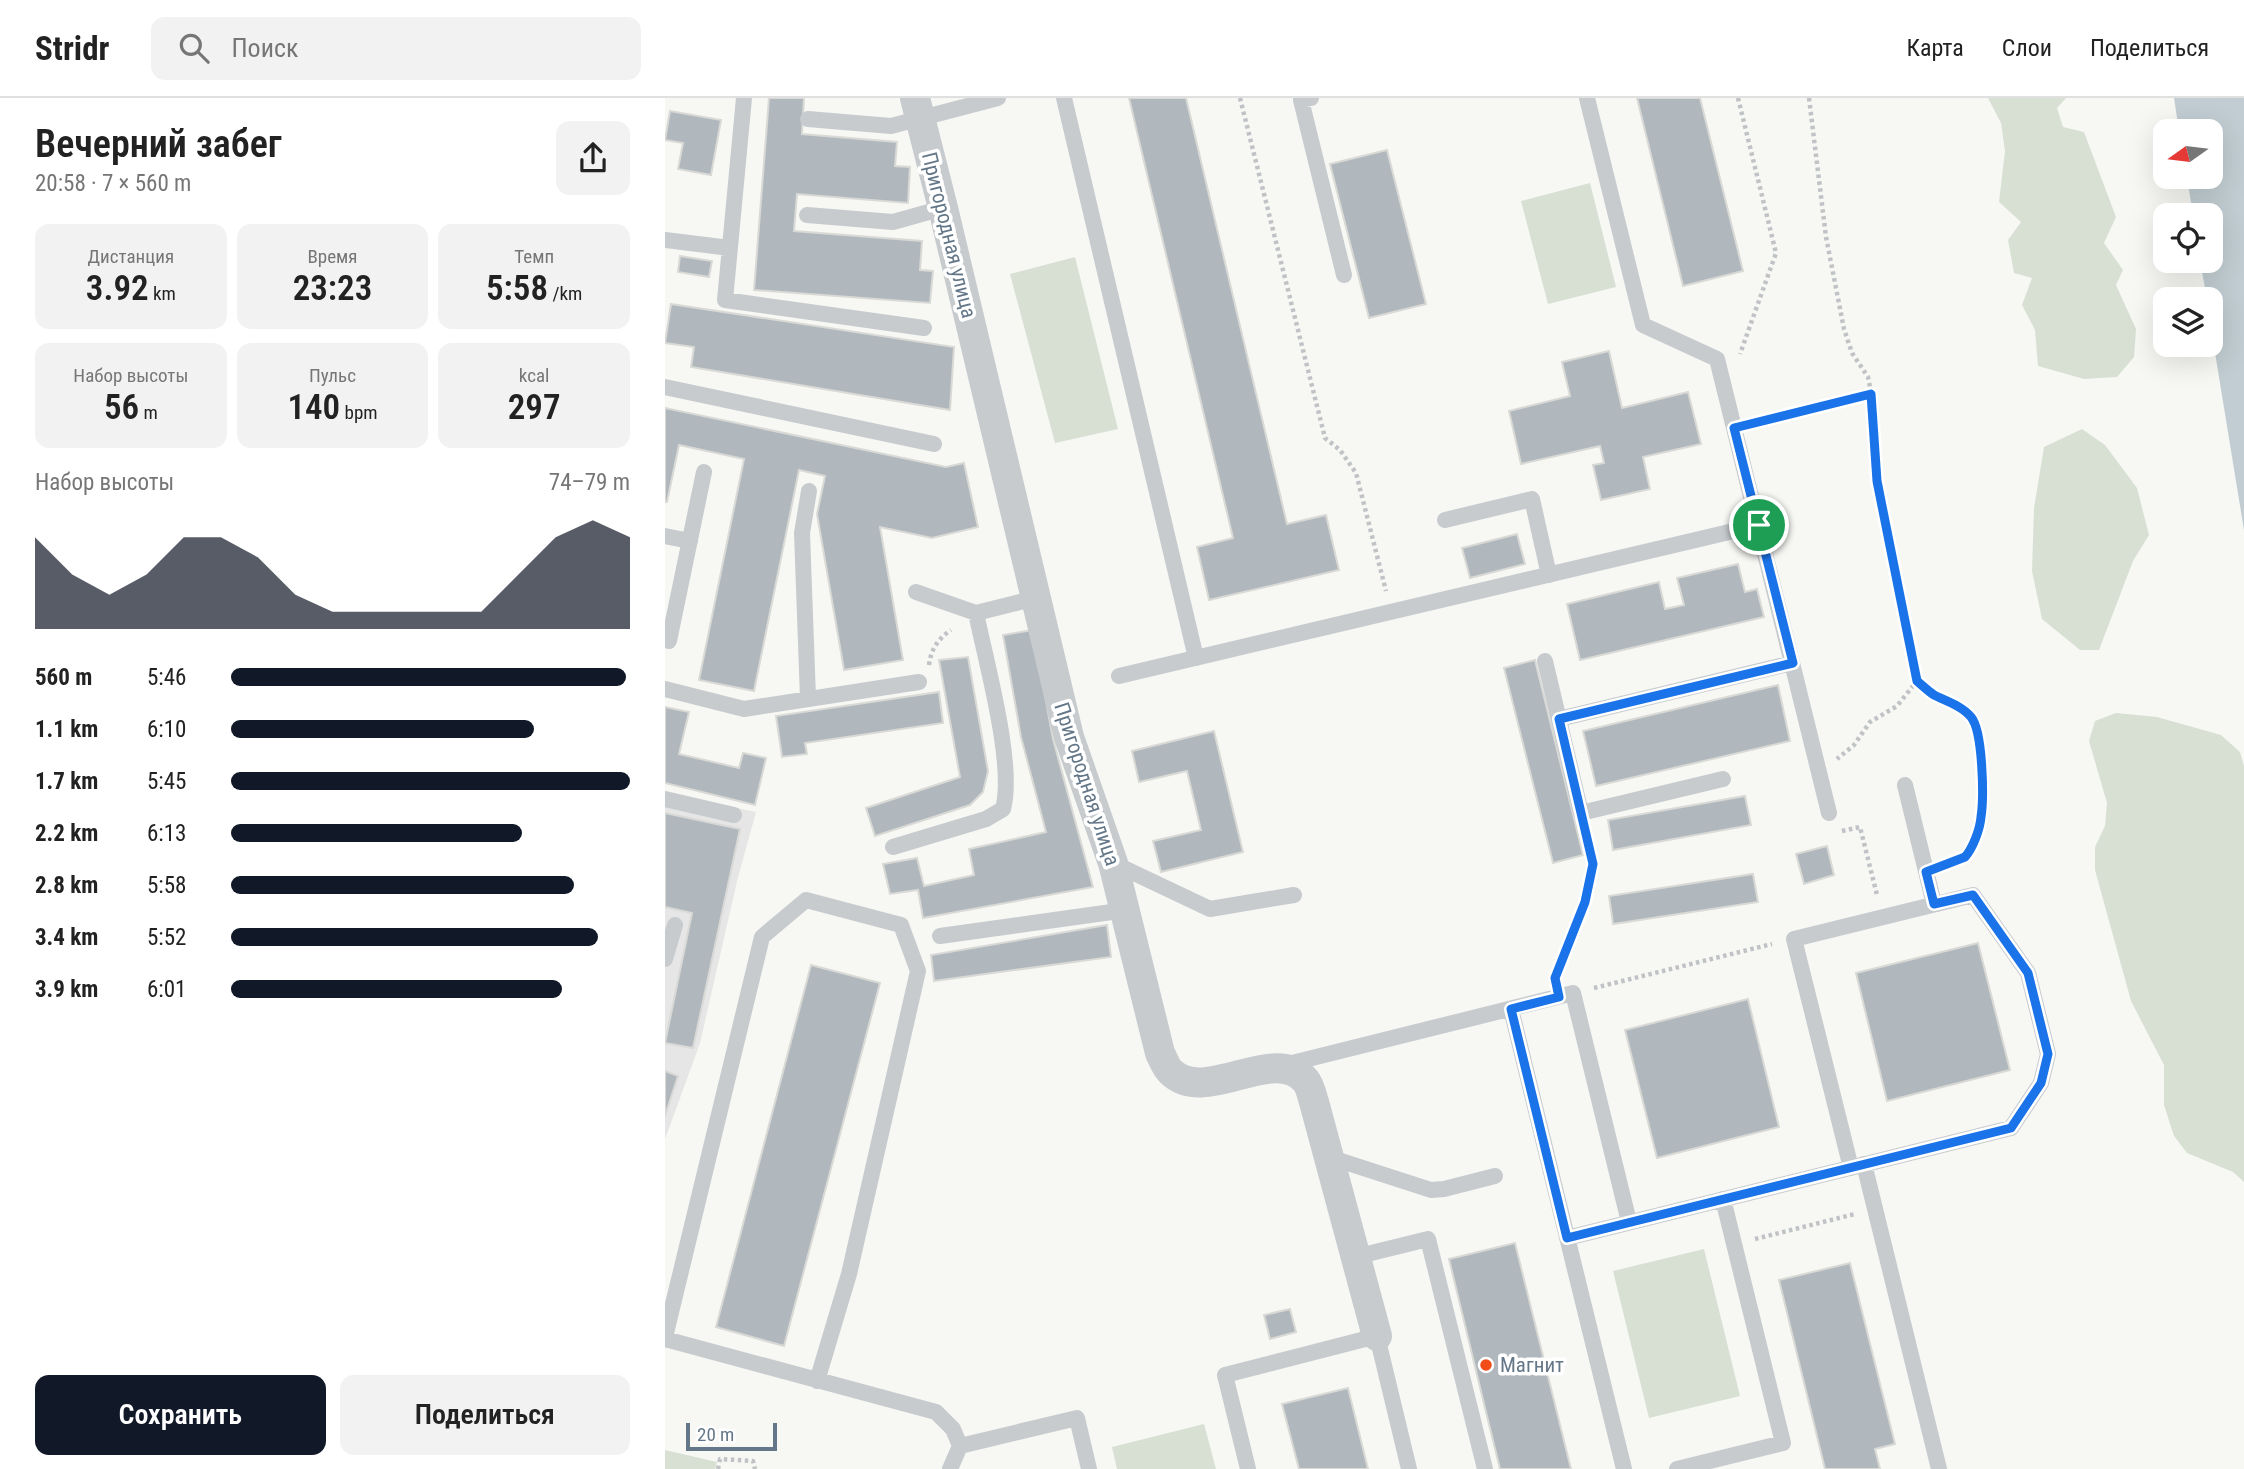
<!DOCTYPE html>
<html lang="ru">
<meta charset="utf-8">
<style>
:root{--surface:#fff;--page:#f2f2f2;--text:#222;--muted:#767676;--line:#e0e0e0;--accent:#111827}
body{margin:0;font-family:"Roboto Condensed",sans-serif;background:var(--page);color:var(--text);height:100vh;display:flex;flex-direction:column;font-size:26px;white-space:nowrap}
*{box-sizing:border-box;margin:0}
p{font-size:23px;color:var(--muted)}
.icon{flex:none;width:38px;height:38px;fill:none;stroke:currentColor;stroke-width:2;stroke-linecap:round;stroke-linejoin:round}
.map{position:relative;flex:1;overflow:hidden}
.panel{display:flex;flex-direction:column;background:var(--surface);width:665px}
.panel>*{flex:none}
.needle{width:46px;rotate:256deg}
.fabs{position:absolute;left:1488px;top:21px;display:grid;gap:14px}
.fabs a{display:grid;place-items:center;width:70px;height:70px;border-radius:14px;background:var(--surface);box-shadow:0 7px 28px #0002;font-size:35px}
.scale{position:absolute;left:21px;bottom:18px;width:91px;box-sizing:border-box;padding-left:7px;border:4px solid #647788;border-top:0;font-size:19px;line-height:24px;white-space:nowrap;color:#647788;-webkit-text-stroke:5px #fff;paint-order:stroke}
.pin{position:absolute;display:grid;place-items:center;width:60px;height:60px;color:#fff;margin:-30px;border:4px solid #fff;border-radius:50%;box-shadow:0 2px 7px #0007}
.round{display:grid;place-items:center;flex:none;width:74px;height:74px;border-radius:14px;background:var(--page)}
.overview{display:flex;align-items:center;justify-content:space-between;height:119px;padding:0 35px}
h1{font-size:38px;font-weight:600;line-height:52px}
.figures{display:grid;grid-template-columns:repeat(3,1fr);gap:10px;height:119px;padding:7px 35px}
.figures div{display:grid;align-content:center;border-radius:14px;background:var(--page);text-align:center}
.figures b{font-size:35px;font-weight:600}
.figures small{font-size:19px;font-weight:400}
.figures p{font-size:19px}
.chart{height:196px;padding:14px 35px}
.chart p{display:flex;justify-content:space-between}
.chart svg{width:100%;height:126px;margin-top:7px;fill:var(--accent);opacity:.7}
.button{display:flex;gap:14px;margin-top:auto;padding:14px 35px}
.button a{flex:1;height:80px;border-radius:14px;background:var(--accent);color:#fff;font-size:28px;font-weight:600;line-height:80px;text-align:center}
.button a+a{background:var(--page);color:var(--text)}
ul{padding:0 35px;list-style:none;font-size:23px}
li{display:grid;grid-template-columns:112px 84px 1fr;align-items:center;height:52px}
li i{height:18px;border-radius:9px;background:var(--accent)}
header{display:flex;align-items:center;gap:42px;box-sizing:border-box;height:98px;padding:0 35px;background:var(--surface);border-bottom:2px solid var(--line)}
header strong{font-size:33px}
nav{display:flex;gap:38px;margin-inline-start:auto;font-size:24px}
.search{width:490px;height:63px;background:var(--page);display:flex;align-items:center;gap:18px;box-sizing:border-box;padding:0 24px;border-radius:14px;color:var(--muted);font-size:26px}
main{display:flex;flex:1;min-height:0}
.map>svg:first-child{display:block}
.built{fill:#e5e6e5}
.green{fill:#d8e0d4}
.water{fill:#c1cdd2}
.building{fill:#b0b8be;stroke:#d9d9d6;stroke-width:2}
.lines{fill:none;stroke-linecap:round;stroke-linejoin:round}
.path{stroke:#c0c3c5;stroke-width:4.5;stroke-dasharray:3.5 3.5;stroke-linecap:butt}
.lane{stroke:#c7cbce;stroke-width:16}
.street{stroke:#c7cbce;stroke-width:30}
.route-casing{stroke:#fff;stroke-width:14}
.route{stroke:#1a73e8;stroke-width:9}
.poi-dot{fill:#f24d19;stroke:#fff;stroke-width:2.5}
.labels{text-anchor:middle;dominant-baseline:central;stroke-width:7;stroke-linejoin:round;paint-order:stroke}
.street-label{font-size:21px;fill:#647788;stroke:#fff}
.poi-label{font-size:21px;fill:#647788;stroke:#fff;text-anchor:start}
</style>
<header>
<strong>Stridr</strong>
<div class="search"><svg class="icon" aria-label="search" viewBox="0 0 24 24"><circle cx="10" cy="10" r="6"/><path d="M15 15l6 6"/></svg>Поиск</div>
<nav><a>Карта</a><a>Слои</a><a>Поделиться</a></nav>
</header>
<main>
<section class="panel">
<div class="overview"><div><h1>Вечерний забег</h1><p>20:58 · 7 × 560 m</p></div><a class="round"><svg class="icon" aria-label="share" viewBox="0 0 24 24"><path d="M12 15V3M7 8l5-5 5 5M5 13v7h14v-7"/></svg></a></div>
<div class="figures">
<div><p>Дистанция</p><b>3.92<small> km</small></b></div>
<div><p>Время</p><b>23:23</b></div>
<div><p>Темп</p><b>5:58<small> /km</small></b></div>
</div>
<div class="figures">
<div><p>Набор высоты</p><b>56<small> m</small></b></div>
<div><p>Пульс</p><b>140<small> bpm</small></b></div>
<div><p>kcal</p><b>297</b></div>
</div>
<div class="chart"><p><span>Набор высоты</span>74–79 m</p>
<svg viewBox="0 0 160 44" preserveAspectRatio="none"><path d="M0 44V12L10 25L20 32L30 25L40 12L50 12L60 19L70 32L80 38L90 38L100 38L110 38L120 38L130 25L140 12L150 6L160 12V44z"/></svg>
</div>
<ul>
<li><b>560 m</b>5:46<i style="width:99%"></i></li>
<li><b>1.1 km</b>6:10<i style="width:76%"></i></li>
<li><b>1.7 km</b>5:45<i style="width:100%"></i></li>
<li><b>2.2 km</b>6:13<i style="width:73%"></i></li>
<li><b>2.8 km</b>5:58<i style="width:86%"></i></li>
<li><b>3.4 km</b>5:52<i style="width:92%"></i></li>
<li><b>3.9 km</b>6:01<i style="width:83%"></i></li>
</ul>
<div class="button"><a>Сохранить</a><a>Поделиться</a></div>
</section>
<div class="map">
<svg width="1579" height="1371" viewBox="0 0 1579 1371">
<rect width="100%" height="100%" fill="#f7f7f4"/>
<!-- built -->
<path class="built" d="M0,695l91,19 -19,69 -37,162 -35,96z"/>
<!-- green -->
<path class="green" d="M1323,0h78l-9,10 6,19 21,5 32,85 -12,26 19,27 -7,15 20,44 -2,28 -17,20 -33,2 -46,-13 -3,-36 -13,-25 10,-27 -18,-5 -6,-33 13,-18 -22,-20 6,-51 -4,-28z
M925,85l26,104 -68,17 -27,-103z
M410,159l43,172 -63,14 -45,-169z
M1417,331l23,16 32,43 12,47 -16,26 -34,89h-19l-38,-31 -10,-48 2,-63 10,-61z
M1451,615l41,4 64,18 19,17 4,14v416l-11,-10 -46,-19 -13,-17 -10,-31v-40l-33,-64 -36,-131v-23l10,-21 2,-23 -18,-62 6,-20z
M1039,1151l36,147 -91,22 -36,-147z
M539,1326l12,45h-99l-5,-22z
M0,1352l52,12 -2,7h-50z"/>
<!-- water -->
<path class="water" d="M1509,0h70v432l-34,-208v-23h-3l-7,-38h10v-46h-17l-6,-38h23v-46h-31z"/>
<!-- building -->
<path class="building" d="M104,0h35l-2,36 95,8 -2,24 15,1 -2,36 -111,-9 -3,37 128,10 -2,29 13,1 -3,32 -176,-13z
M464,0h57l101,426 39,-9 13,55 -130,30 -12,-53 36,-9z
M972,0h63l43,173 -60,15z
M5,13l51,9 -10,55 -33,-6 5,-26 -18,-3z
M722,52l39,154 -57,14 -39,-154z
M15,158l32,5 -3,16 -31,-5z
M6,206l283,43 -4,63 -259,-43 3,-20 -29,-4z
M944,253l13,57 66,-16 13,52 -58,13 7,32 -49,11 -8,-35 11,-2 -4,-17 -79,18 -12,-53 61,-15 -8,-34z
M0,310l281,59 18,-4 14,64 -46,11 -52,-11 23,133 -59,10 -27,-156 8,-38 -26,-6 -45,221 -55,-11 45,-221 -65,-14 -12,57h-2z
M852,436l8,30 -55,14 -8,-30z
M1073,466l7,28 12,-3 7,28 -184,43 -13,-56 92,-22 6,27 19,-4 -7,-27z
M368,532l20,109 40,148 -170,31 -5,-28 -28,4 -7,-30 34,-6 7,28 50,-11 -5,-26 77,-17 -25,-95 -18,-102z
M303,559l20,114 -5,21 -13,13 -95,31 -9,-28 94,-31 -21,-117z
M870,562l48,195 -30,8 -49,-195z
M1113,587l12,56 -194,45 -13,-55z
M274,594l4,31 -138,20 2,11 -25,3 -6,-41z
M0,609l24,5 -10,42 60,14 4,-15 23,5 -11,47 -90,-22z
M549,633l29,121 -82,20 -8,-31 48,-11 -14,-59 -48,11 -7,-31z
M1080,698l6,29 -138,25 -5,-30z
M0,715l75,16 -47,219 -28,-5 27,-130 -27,-6z
M1162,748l7,29 -30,9 -8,-30z
M1088,776l5,28 -145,22 -4,-28z
M442,827l4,32 -177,24 -3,-26z
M1313,845l32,127 -123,31 -31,-128z
M146,867l69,18 -96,363 -68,-19z
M1083,901l31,128 -122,31 -32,-128z
M0,973l13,5 -13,40z
M850,1145l56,226h-71l-14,-57 -37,-153z
M1185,1165l45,181 -20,5 5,20h-55l-46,-189z
M625,1211l6,23 -26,7 -6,-24z
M683,1290l20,81h-69l-17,-65z"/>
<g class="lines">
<!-- path -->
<path class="path" d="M575,0l85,340 15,12 16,23 30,118
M1073,0l38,155 -36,101
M1144,0l17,139 18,92 8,24 16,24 5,25 4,79 10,37 30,163 -20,25 -27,16 -16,23 -17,14
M1091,325l115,-29
M264,567c2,-16 9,-26 22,-35
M1252,583l13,12 31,15 11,10 6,20 5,41 -2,40 -11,33 -5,5 -18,7
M1177,733l18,-4 17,68
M892,875l28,-71 8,-38 -7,-30
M929,890l178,-44
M1090,1141l100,-25
M53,1371l2,-10 33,2 2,8"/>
<!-- lane -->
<path class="lane" d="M79,0l-19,202 199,28
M399,0l132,560
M646,0l-10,2 43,175
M922,0l56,227 74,34 112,454
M143,21l83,7 107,-28
M142,117l86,7 50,-14
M0,142l65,8
M0,289l269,57
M780,422l87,-21 17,76
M0,438l25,5
M251,494l60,21 60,-15
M4,543l35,-169
M880,563l36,152 142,-34
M454,578l640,-151
M0,591l79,20 175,-27
M143,600l-6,-165 7,-42
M894,621l233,-56
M1240,687l29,119
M0,701l69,16
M228,749l93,-28 17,-10c12,-44 -17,-147 -27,-196
M448,765l97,46 84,-14
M275,838l186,-26
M0,861l10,-34
M846,911l113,460
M619,967l289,-72 56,229
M664,1059l102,33 13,-1 51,-13
M1199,1066l75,305
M902,1140c148,-37 296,-74 444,-110l30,-45 7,-29 -20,-81 -55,-78 -179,44 57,229
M690,1159l73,-18 57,230
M0,1239l97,-400 44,-37 95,25 17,46 -69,303 -32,107
M0,1241l271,73 17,17 7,17 -10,23
M295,1348l117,-28 12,51
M583,1371l-23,-94 152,-39 32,133
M1012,1371l106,-26 -60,-244"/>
<!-- street -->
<path class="street" d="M250,0l28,110 126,529 44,126 47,190c3,6 6,15 11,19 35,34 103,-29 135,9 4,5 6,15 8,21l63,234"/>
</g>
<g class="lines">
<!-- route casing -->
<g class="route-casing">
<path id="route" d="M1206,296l6,87 40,200c6,5 11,10 17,14 12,6 28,11 37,22 12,14 13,80 10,100 -1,12 -8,31 -16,40l-39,15 8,32 39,-9 55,78 20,81 -7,29 -30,45 -444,110 -56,-229 48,-12 -4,-19 30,-76 8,-38 -34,-145 234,-56 -59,-235z"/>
</g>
<!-- route -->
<use href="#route" class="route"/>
</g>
<!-- markers -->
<circle class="poi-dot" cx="821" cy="1267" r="7"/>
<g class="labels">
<!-- street labels -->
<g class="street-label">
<text transform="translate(284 137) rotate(76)">Пригородная улица</text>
<text transform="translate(422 686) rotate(72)">Пригородная улица</text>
</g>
<!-- poi labels -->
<g class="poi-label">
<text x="835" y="1267">Магнит</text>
</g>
</g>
</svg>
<div class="fabs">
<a><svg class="needle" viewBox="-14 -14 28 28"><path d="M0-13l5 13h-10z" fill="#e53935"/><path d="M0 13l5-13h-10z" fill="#767676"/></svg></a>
<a><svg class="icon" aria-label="locate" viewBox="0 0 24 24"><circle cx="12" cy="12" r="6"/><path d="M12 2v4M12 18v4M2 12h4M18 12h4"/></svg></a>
<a><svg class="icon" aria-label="layers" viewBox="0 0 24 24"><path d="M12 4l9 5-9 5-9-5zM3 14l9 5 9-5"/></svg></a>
</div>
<div class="scale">20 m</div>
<div class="pin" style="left:1094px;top:427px;background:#1e9e55"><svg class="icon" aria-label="arrive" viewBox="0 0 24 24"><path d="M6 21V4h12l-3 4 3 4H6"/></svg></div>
</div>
</main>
